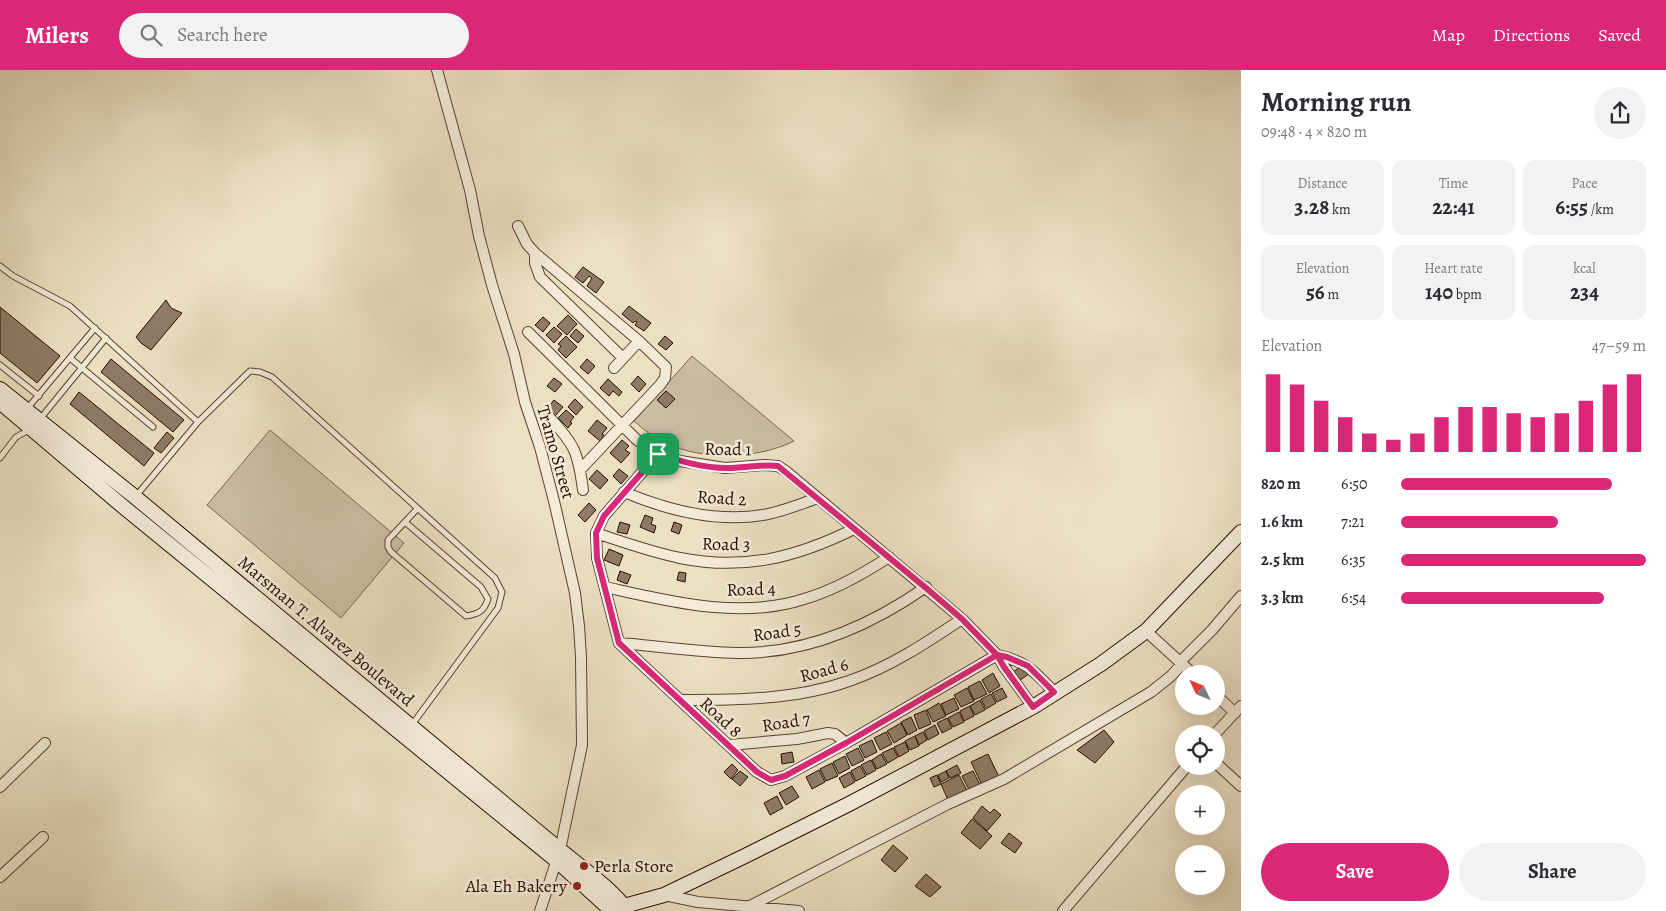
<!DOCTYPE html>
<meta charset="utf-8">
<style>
:root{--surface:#fff;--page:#f2f2f3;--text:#2b2b33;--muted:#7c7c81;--accent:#db2777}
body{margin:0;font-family:Alegreya,serif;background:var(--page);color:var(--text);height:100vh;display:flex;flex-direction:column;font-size:19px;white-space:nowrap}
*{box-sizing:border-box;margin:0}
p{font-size:16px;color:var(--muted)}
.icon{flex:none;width:28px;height:28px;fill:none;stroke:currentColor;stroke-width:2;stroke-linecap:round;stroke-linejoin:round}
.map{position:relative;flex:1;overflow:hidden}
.side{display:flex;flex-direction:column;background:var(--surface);width:425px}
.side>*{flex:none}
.needle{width:32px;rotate:313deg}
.fabs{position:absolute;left:1175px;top:595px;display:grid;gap:10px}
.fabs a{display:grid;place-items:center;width:50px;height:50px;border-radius:50%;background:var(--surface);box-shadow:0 5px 20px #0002;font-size:25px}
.pin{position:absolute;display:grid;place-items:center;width:42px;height:42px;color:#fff;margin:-21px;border-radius:10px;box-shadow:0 2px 8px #0006}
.round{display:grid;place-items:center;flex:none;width:52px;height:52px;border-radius:26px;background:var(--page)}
.overview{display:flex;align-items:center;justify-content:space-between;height:85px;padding:0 20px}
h1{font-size:28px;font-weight:600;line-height:38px}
.figures{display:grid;grid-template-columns:repeat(3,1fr);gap:8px;height:85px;padding:5px 20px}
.figures div{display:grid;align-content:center;border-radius:12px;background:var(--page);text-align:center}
.figures b{font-size:21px;font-weight:600}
.figures small{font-size:14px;font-weight:400}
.figures p{font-size:14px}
.chart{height:140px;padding:10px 20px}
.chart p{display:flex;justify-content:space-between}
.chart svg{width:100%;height:90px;margin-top:5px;stroke:var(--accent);stroke-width:6}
.action{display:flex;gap:10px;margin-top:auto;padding:10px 20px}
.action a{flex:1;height:58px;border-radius:30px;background:var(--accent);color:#fff;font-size:20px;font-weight:600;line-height:58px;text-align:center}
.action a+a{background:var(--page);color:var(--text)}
ul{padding:0 20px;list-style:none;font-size:16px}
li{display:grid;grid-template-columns:80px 60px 1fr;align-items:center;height:38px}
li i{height:12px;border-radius:6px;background:var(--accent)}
header{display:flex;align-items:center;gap:30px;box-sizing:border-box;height:70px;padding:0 25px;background:var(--accent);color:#fff}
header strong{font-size:24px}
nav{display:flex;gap:28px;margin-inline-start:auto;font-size:18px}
.search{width:350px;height:45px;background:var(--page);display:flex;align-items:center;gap:12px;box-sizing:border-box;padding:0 18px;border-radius:28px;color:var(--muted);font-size:19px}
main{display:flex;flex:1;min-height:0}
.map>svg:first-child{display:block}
.green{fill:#cbbca2;stroke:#7a6451}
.building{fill:#8f7a65;stroke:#2a0c00}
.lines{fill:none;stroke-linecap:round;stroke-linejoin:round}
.lane-casing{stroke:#5a4131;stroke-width:7}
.street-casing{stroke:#5a4131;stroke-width:12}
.secondary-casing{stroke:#2a0c00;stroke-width:16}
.lane{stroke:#f3ebd8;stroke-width:5}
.street{stroke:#f3ebd8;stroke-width:10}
.secondary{stroke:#f3ebd8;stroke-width:14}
.route-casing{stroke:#fff;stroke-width:10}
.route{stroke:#db2777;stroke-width:6}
.poi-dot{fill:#8f2418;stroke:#f3ebd8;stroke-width:2}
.labels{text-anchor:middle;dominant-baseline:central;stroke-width:5;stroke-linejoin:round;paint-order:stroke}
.street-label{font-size:18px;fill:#2a0c00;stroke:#f3ebd8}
.poi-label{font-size:18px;fill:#2a0c00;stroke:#f3ebd8;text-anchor:start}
</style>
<header>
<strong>Milers</strong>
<div class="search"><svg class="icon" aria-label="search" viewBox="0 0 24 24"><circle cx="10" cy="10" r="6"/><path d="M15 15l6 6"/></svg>Search here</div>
<nav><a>Map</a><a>Directions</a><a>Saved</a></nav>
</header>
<main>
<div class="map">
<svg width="1241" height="841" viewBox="0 0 1241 841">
<rect width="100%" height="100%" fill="#ece0c3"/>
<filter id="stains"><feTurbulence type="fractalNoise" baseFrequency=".004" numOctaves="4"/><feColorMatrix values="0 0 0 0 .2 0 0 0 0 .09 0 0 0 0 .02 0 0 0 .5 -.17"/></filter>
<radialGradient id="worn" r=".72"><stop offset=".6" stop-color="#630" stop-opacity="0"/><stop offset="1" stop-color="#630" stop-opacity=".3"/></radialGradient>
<!-- green -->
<path class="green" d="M692,286l102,85c-36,18 -91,20 -128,2 -12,-5 -22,-13 -32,-22z
M270,360l134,113 -63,75 -134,-113z"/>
<!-- building -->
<path class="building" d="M583,197l21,15 -8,11 -9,-7 5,-8 -3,-2 -6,7 -8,-6z
M166,230l5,8 11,5 -31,37 -10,-7 -5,-6z
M629,236l22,17 -7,8 -9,-6 2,-3 -2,-1 -2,2 -11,-9z
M0,237l60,49 -23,27 -37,-30z
M568,245l9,9 -10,11 -10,-9z
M543,247l7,6 -7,9 -8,-7z
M554,257l8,7 -8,9 -8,-8z
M576,259l8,7 -6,7 -8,-7z
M566,266l11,11 -11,11 -8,-8 3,-4 -3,-2z
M665,266l8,7 -7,7 -8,-6z
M111,289l73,61 -11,12 -72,-60z
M587,289l8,7 -7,8 -8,-7z
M638,306l8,8 -7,8 -8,-8z
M554,308l8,6 -7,8 -8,-6z
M608,309l14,13 -3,4 -6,-5 -4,5 -9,-8z
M666,321l9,8 -9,9 -9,-8z
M79,322l75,61 -10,13 -74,-62z
M575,329l8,8 -7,8 -8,-8z
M554,330l9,7 -8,9 -8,-7z
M566,340l8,7 -4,5 2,1 -4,5 -10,-10z
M597,350l10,8 -5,6 2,1 -4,6 -12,-10z
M167,362l7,6 -13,15 -7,-5z
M622,370l7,6 -4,4 5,3 -9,10 -11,-10z
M619,399l9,7 -7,8 -8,-8z
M597,400l11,10 -8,9 -11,-10z
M589,433l7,7 -11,12 -7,-7z
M645,445l8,3 -2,6 5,2 -2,7 -14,-6z
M620,452l10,3 -3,9 -10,-2z
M674,452l8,3 -3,9 -8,-3z
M609,479l14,6 -4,11 -15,-6z
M620,501l11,4 -4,9 -10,-4z
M679,502l7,1 -1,9 -8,-2z
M1023,595l6,9 -9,6 -7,-8z
M993,603l7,13 -11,7 -7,-13z
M980,611l7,13 -13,6 -6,-13z
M967,618l7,13 -13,6 -7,-12z
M1002,618l5,9 -10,5 -5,-9z
M991,624l5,9 -10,6 -5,-10z
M954,628l5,11 -13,6 -5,-11z
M980,630l5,10 -10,5 -5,-9z
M939,633l7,13 -13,6 -6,-12z
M970,636l4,10 -10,5 -4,-10z
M926,640l5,14 -12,5 -5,-14z
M959,642l5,10 -11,5 -5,-9z
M911,647l6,13 -9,5 -7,-13z
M947,648l5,10 -10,5 -5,-10z
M901,653l6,12 -13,8 -7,-12z
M935,655l4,9 -11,6 -4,-9z
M1104,660l10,12 -19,21 -18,-13z
M886,662l6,12 -12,6 -6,-12z
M923,662l4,8 -8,5 -4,-9z
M915,666l4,10 -9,4 -5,-9z
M872,670l5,12 -12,6 -6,-12z
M905,672l4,9 -10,6 -5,-10z
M858,678l6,12 -12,6 -6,-12z
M893,678l5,9 -10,6 -6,-10z
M792,682l2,10 -12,2 -1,-10z
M881,684l6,10 -10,5 -5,-9z
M988,684l11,23 -17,8 -11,-23z
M845,686l5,12 -11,6 -6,-12z
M871,690l5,10 -9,5 -6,-10z
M832,693l6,13 -12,5 -6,-12z
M732,694l6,6 -7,9 -7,-7z
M957,695l4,8 -11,5 -4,-7z
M860,696l6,10 -10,5 -5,-10z
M819,700l6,12 -13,7 -6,-12z
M740,701l8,6 -8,9 -8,-7z
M946,701l3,7 -8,4 -3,-7z
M973,701l7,14 -11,5 -7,-14z
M850,702l5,10 -11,6 -5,-10z
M937,705l4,9 -7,3 -4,-9z
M959,705l8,16 -19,9 -7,-16z
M792,716l7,11 -13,8 -7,-12z
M777,726l6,12 -13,7 -6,-12z
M982,736l8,7 4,-4 7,6 -14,16 -14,-13z
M972,749l20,17 -12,13 -19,-16z
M1009,763l13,10 -7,10 -14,-10z
M893,775l15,13 -13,14 -14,-12z
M926,804l15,13 -11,10 -15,-11z"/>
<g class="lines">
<!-- lane casing -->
<g class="lane-casing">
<path id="lane" d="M0,196l13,10 57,30 128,116 -62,74
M70,288l83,69
M0,295l39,31
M26,340l69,-82
M40,349l66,-81
M198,352l52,-51 10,1 12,5 223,201 7,14 -4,16 -87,118
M0,388l16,-21 13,-7
M405,452l76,65 7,12c-4,12 -9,15 -22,17l-75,-64 -3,-5v-7l29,-31"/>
</g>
<!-- street casing -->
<g class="street-casing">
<path id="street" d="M437,0l33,120 9,46 13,49 22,69 11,48 15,45 14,54 21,92 4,33 2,31 1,88 -22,105 -20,61
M518,156l9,18 8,9 104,88 27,26 -1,11 -5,7 -80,85
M535,183v10l5,14 83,81
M528,262l109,108 21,14 22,7 45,7 40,-3 13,1 9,6 175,147 35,36 7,12 29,40
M614,298l25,-27
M549,347c26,28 29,35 34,73
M658,384l-54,62 -8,17 1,25 22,85 138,129 14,8 14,-4 61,-33 151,-88
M624,422c43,18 91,31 139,23 19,-3 37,-11 55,-17
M596,463c27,9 55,19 84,25 65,13 117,-1 174,-29
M605,517c63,14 135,33 199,12 31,-9 59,-25 85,-42
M1146,561l47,43
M619,573c39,3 79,9 118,10 70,1 133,-27 189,-66
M997,585c29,6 38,17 57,37
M1180,592l32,-32 29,-34
M1216,625l19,18
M680,630c57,0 115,0 169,-19 41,-14 77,-38 113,-62
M1215,664l26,-28
M729,675l68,-6 31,-6 7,1 11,9
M1216,693l25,23
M0,717l45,-44
M0,807l43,-40
M664,825l34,7 101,9
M748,837l200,-103 56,-25 147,-87 20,-16 11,-12
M1063,841l124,-145"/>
</g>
<!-- secondary casing -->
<g class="secondary-casing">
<path id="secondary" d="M0,319l135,108 425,353c18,15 56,42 67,61
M0,332l126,107 430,351 56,51
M624,836l40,-11 81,-39 104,-52 184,-97 68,-43 45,-33 95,-99"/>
</g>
<!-- lane -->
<use href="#lane" class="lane"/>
<!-- street -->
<use href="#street" class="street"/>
<!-- secondary -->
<use href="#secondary" class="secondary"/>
</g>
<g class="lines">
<!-- route casing -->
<g class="route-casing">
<path id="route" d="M658,384l-54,62 -8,17 1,25 22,85 138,129 14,8 14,-4 61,-33 151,-88 7,12 29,40 21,-15 -26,-26 -21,-9 -10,-2 -35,-36 -36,-31 -148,-122c-17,-2 -34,2 -51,2 -24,0 -47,-7 -69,-14"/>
</g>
<!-- route -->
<use href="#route" class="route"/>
</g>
<!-- markers -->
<g class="poi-dot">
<circle cx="584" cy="796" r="5"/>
<circle cx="577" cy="816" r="5"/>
</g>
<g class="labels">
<!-- street labels -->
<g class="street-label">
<text transform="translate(728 379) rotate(1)">Road 1</text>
<text transform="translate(556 382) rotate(74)">Tramo Street</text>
<text transform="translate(722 428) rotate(4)">Road 2</text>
<text transform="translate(726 474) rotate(1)">Road 3</text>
<text transform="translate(751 519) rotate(-2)">Road 4</text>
<text transform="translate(326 561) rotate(40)">Marsman T. Alvarez Boulevard</text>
<text transform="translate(777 562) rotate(-8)">Road 5</text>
<text transform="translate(824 600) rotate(-15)">Road 6</text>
<text transform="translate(721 647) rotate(43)">Road 8</text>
<text transform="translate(786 652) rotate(-9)">Road 7</text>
</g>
<!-- poi labels -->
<g class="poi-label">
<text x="594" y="796">Perla Store</text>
<text x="567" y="816" text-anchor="end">Ala Eh Bakery</text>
</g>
</g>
<rect width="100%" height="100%" filter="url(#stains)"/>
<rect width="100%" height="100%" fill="url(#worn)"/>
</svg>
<div class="fabs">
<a><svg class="needle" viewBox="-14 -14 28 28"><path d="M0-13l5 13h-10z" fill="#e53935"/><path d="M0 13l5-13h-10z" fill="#7c7c81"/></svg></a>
<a><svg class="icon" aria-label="locate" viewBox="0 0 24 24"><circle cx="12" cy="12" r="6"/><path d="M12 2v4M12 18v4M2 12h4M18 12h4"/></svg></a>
<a>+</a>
<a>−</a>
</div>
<div class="pin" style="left:658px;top:384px;background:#1e9e55"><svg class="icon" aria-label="arrive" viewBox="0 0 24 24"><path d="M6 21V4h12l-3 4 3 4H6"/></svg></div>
</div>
<section class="side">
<div class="overview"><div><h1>Morning run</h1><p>09:48 · 4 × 820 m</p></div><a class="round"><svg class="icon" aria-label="share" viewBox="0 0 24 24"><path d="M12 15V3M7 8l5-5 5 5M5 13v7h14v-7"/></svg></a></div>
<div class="figures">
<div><p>Distance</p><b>3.28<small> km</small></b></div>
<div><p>Time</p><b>22:41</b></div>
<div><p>Pace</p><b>6:55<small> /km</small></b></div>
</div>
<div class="figures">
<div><p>Elevation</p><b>56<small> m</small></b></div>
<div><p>Heart rate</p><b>140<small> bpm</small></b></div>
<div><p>kcal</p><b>234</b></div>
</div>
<div class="chart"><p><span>Elevation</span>47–59 m</p>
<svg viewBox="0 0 160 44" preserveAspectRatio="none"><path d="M5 44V6M15 44V11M25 44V19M35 44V27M45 44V35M55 44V38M65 44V35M75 44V27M85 44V22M95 44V22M105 44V25M115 44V27M125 44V25M135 44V19M145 44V11M155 44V6"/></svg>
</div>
<ul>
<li><b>820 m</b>6:50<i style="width:86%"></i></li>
<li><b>1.6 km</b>7:21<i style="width:64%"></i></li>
<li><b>2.5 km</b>6:35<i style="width:100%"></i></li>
<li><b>3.3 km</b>6:54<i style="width:83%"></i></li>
</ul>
<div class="action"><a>Save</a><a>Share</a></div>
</section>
</main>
